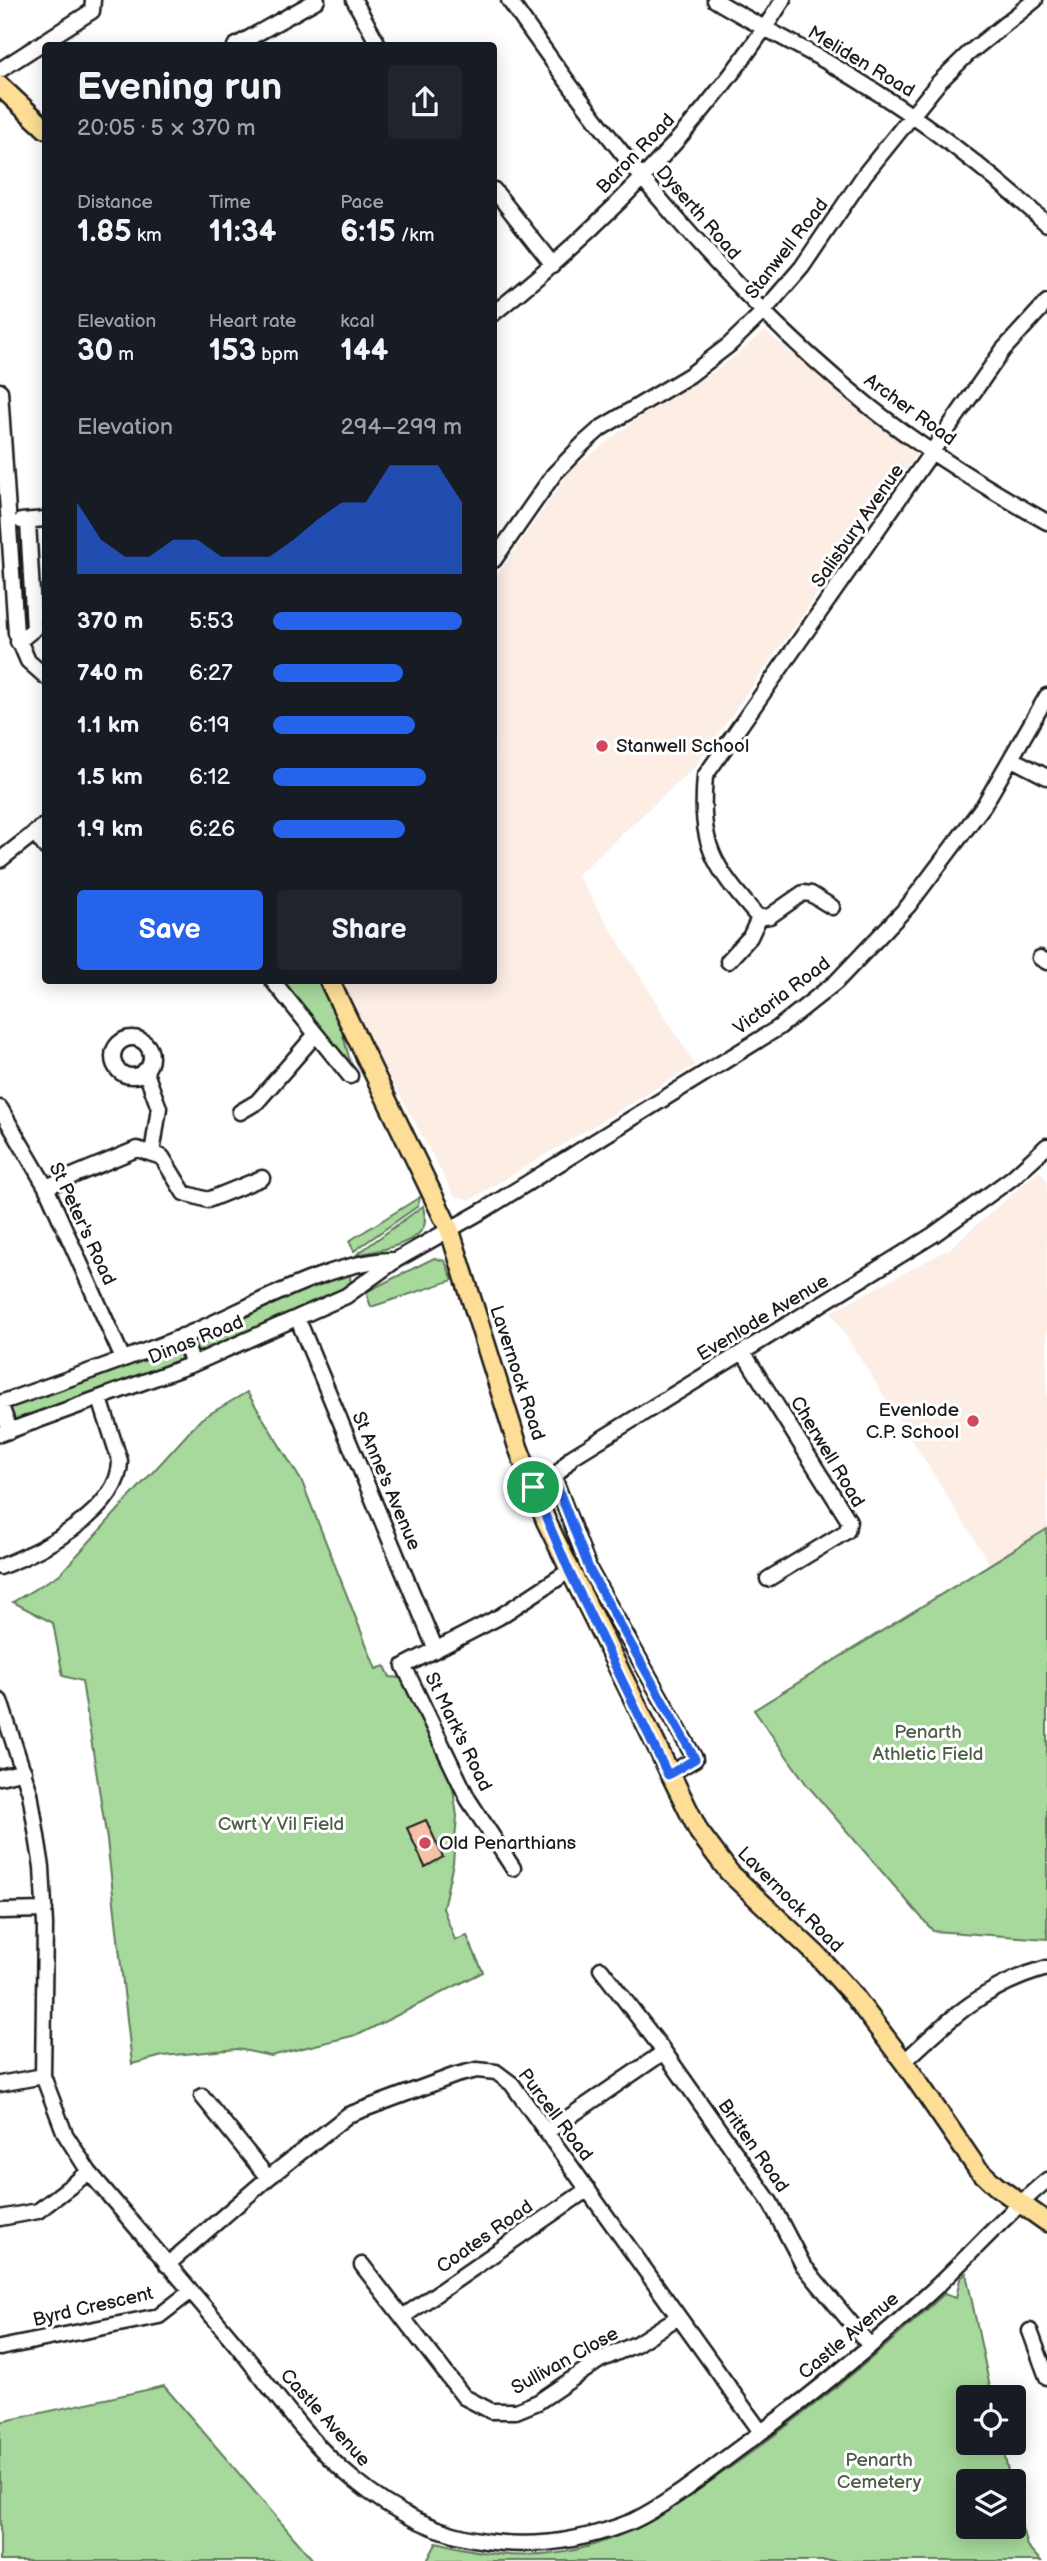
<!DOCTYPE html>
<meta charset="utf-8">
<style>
:root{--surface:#171b24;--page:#20242c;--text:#f1f3f6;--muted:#9ea1a6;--accent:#2563eb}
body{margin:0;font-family:"Balsamiq Sans",sans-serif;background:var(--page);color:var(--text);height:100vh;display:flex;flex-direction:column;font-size:26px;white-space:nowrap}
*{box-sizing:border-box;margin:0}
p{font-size:23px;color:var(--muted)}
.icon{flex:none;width:38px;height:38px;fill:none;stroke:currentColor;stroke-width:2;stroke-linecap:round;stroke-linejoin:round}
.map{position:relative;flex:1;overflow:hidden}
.side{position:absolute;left:42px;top:42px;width:455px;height:942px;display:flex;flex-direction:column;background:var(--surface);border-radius:7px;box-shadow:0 4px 18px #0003}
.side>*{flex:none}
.fabs{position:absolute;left:956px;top:2385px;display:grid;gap:14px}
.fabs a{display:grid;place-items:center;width:70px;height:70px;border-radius:7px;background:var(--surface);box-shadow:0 4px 18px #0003;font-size:35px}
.pin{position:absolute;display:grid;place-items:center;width:60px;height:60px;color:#fff;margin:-30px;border:4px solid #fff;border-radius:50%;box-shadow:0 2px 7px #0007}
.round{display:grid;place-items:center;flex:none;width:74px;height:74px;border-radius:7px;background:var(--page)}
.summary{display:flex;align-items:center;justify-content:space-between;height:119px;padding:0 35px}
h1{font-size:38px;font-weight:600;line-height:52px}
.metrics{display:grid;grid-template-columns:repeat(3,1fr);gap:10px;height:119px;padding:7px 35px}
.metrics div{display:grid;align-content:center}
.metrics b{font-size:30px;font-weight:600}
.metrics small{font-size:19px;font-weight:400}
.metrics p{font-size:19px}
.chart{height:196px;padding:14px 35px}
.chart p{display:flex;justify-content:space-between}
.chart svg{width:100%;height:126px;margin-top:7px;fill:var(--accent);opacity:.7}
.cta{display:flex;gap:14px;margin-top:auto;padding:14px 35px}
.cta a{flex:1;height:80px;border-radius:7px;background:var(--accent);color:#fff;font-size:28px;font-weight:600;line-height:80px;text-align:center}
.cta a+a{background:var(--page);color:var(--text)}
ul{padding:0 35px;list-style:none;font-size:23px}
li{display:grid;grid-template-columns:112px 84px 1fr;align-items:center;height:52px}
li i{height:18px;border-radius:9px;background:var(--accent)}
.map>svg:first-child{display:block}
.built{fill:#fcede5}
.green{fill:#a6d99b;stroke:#617a5c;stroke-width:2}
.building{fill:#f6c2a7;stroke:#1c1c1c;stroke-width:2}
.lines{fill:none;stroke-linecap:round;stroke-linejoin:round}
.minor-casing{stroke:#1c1c1c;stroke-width:19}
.major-casing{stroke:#1c1c1c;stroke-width:23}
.minor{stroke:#fff;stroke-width:14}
.major{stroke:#fede96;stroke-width:18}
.route-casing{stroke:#fff;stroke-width:14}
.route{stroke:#2563eb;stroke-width:9}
.poi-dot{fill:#d1495b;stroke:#fff;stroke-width:2.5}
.labels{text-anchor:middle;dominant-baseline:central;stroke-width:6;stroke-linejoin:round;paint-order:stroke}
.street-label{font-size:19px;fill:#1c1c1c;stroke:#fff}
.poi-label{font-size:19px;fill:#1c1c1c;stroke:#fff;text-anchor:start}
.park-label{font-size:19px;fill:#4c5e48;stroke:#fff}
</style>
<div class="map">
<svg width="1047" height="2561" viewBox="0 0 1047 2561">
<rect width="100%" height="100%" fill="#fff"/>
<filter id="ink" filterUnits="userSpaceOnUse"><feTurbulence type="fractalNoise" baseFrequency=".0143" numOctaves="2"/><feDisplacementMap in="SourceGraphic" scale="14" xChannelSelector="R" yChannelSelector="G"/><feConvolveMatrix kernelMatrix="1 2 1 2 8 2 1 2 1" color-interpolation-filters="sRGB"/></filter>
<g filter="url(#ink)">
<!-- built -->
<path class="built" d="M765,331l151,124 -222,313 -117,107 118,190 -225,135 -16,-5 -102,-188 -10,-27h152v-400l76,-109 60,-47 91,-57z
M1039,1171l8,9v349l-57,35 -159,-252 118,-63z"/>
<!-- green -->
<path class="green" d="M281,980h41l18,45 11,39z
M420,1197l-2,9 -64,45 -5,-10z
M423,1206c1,7 4,16 0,22 -9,17 -50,24 -67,27z
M434,1258l11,3 8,19 -82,27 -5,-15z
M339,1272l11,3 1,12 -148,66 -9,-3v-12z
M176,1346l6,7 -2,8 -162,61 -5,-3 -3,-8 3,-7z
M247,1392l55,90 74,187 9,-3 5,11 13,1 48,97 6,41 -4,47 -10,45 12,32 12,-4 16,36 -123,62 -89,22 -33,-7 -75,7 -31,8 -25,-224 -25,-159 -19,-5 -10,-53 -40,-21 47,-28 141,-155z
M1047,1529v410l-114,-8 -126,-146 -53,-75z
M966,2273l26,124 -24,1v45h34l8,38 -42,1v45h45v-32l14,51 14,15h-614l10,-19c45,13 95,19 142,7 57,-14 102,-47 149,-80 76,-54 147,-111 216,-175l12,4 4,-19z
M164,2386l150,175h-314v-139z"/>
<!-- building -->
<path class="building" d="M426,1820l17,37 -18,10 -18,-39z"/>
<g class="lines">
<!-- minor casing -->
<g class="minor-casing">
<path id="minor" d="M354,0l25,46
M509,0c104,150 218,292 361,407 54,43 116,81 177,115
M715,0c36,22 75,41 112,62 79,45 153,101 220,162
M235,46l82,-46
M0,70l92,-59 1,-11
M494,190l59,75
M494,313c110,-88 213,-193 289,-313
M0,391l16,242 12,28 18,16
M21,521l25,-2
M494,560l60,-86 30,-31 17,-15 89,-53 39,-30 34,-33 39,-45 63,-93 74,-92 30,-29 66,-53
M18,642l16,-13 -6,-107
M1012,759l35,18
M35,833l11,15
M0,860l46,-36
M832,907l-21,-13 -8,-1 -33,23 -11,2c-46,-52 -60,-72 -54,-142l298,-426 44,-48
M1040,958l7,4
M728,961l22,-24 9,-19
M272,980l78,96
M113 1057a19 19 0 1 1 38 0a19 19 0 1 1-38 0Z
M145,1070l14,38 -7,46
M0,1108l46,79 77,172
M240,1112l17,-10 59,-68
M46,1187l91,-38 25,8 22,36 24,7 54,-22
M301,1327l135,323
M182,1336l11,28
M743,1352l106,169 -2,10 -79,48
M0,1403c62,-22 125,-43 186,-68 60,-25 146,-76 210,-75
M0,1403l10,28
M0,1434l193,-70 153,-68 50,-36 88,-50 294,-182 58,-46 72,-76 76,-101 63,-109
M554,1478l36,93 105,188 -27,16
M533,1487l21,-9 18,-21 361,-222 79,-57 35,-32
M0,1567c41,-16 120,-56 120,-106l-20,-62
M0,1701l30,92 12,74 3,58 -2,151 22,58 24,38c50,59 101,117 150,176 36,45 70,95 115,132 83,69 180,81 279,41 39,-19 74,-49 108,-74 68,-49 133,-102 194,-159 38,-36 72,-75 112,-108
M0,1777l24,-6
M513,1868l-45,-69 -64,-133 95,-49 70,-46
M0,1911l45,-1
M601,1969l59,77 110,156 33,63 67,81
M904,2062c46,-44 81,-77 143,-94
M0,2084l43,-8
M202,2096l66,82
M547,2132l117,-80
M0,2218l38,-7 51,-39
M167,2265l101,-87 80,-63 108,-40 21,-5 19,2 16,12 249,348
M362,2265l102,132 27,14h25l22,-9 62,-42 36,-16 42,-27
M404,2316l184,-127
M1030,2331l17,46
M0,2348l159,-32 31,-24"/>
</g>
<!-- major casing -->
<g class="major-casing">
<path id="major" d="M0,86l46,43
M329,980l121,251 68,216 28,74 153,311 30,40 88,83 36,40 51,67 73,106 19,18 51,36"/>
</g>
<!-- minor -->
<use href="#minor" class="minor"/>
<!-- major -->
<use href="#major" class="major"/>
</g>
</g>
<g class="lines" filter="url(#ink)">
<!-- route casing -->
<g class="route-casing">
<path id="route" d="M554,1478l36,93 105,188 -27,16 -99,-204 -36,-84z"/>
</g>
<!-- route -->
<use href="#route" class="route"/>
</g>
<!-- markers -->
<g class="poi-dot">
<circle cx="602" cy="746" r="7"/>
<circle cx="973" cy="1421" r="7"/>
<circle cx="425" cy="1843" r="7"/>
</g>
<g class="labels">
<!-- street labels -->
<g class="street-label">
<text transform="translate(861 62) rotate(31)">Meliden Road</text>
<text transform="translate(636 154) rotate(-46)">Baron Road</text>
<text transform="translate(698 213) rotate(49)">Dyserth Road</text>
<text transform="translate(787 249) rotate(-52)">Stanwell Road</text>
<text transform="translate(910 410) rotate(36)">Archer Road</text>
<text transform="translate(858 526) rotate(-55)">Salisbury Avenue</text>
<text transform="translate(782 996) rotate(-37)">Victoria Road</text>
<text transform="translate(82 1224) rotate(65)">St Peter's Road</text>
<text transform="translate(763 1318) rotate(-31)">Evenlode Avenue</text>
<text transform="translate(196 1340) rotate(-22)">Dinas Road</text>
<text transform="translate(517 1373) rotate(72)">Lavernock Road</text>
<text transform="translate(827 1452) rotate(59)">Cherwell Road</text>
<text transform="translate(386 1481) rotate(67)">St Anne's Avenue</text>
<text transform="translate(458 1732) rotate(64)">St Mark's Road</text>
<text transform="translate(790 1900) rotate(45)">Lavernock Road</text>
<text transform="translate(555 2115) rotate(53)">Purcell Road</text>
<text transform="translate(753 2146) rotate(55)">Britten Road</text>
<text transform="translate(485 2237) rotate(-35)">Coates Road</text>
<text transform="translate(93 2307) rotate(-13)">Byrd Crescent</text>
<text transform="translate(849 2336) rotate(-40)">Castle Avenue</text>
<text transform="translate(565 2361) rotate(-29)">Sullivan Close</text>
<text transform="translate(325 2418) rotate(48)">Castle Avenue</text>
</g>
<!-- poi labels -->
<g class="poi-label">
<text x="616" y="746">Stanwell School</text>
<text x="959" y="1410" text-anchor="end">Evenlode<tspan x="959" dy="22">C.P. School</tspan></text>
<text x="439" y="1843">Old Penarthians</text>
</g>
<!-- park labels -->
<g class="park-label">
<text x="928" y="1732">Penarth<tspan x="928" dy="22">Athletic Field</tspan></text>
<text x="281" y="1824">Cwrt Y Vil Field</text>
<text x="879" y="2460">Penarth<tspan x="879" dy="22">Cemetery</tspan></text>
</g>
</g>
</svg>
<div class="fabs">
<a><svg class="icon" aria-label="locate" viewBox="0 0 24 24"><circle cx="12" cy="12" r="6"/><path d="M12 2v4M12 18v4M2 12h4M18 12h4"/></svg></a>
<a><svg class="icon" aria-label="layers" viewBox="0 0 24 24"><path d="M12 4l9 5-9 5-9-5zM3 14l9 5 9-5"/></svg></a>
</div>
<div class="pin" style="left:533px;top:1487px;background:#1e9e55"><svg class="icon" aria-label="arrive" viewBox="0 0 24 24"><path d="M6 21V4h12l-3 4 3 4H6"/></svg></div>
<section class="side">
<div class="summary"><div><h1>Evening run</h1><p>20:05 · 5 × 370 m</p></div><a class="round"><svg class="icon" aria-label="share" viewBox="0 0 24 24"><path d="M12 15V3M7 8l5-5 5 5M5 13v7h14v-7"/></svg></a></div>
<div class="metrics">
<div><p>Distance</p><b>1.85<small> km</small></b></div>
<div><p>Time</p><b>11:34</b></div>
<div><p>Pace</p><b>6:15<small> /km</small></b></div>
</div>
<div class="metrics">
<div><p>Elevation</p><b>30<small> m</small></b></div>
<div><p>Heart rate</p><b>153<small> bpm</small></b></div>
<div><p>kcal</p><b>144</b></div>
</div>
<div class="chart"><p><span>Elevation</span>294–299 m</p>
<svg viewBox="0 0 160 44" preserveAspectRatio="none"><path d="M0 44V19L10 32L20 38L30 38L40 32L50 32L60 38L70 38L80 38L90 32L100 25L110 19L120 19L130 6L140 6L150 6L160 19V44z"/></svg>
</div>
<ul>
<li><b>370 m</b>5:53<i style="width:100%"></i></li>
<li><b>740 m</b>6:27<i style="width:69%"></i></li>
<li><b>1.1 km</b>6:19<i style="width:75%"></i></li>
<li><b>1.5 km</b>6:12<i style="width:81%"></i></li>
<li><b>1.9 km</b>6:26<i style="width:70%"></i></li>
</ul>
<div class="cta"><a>Save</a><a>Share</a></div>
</section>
</div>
